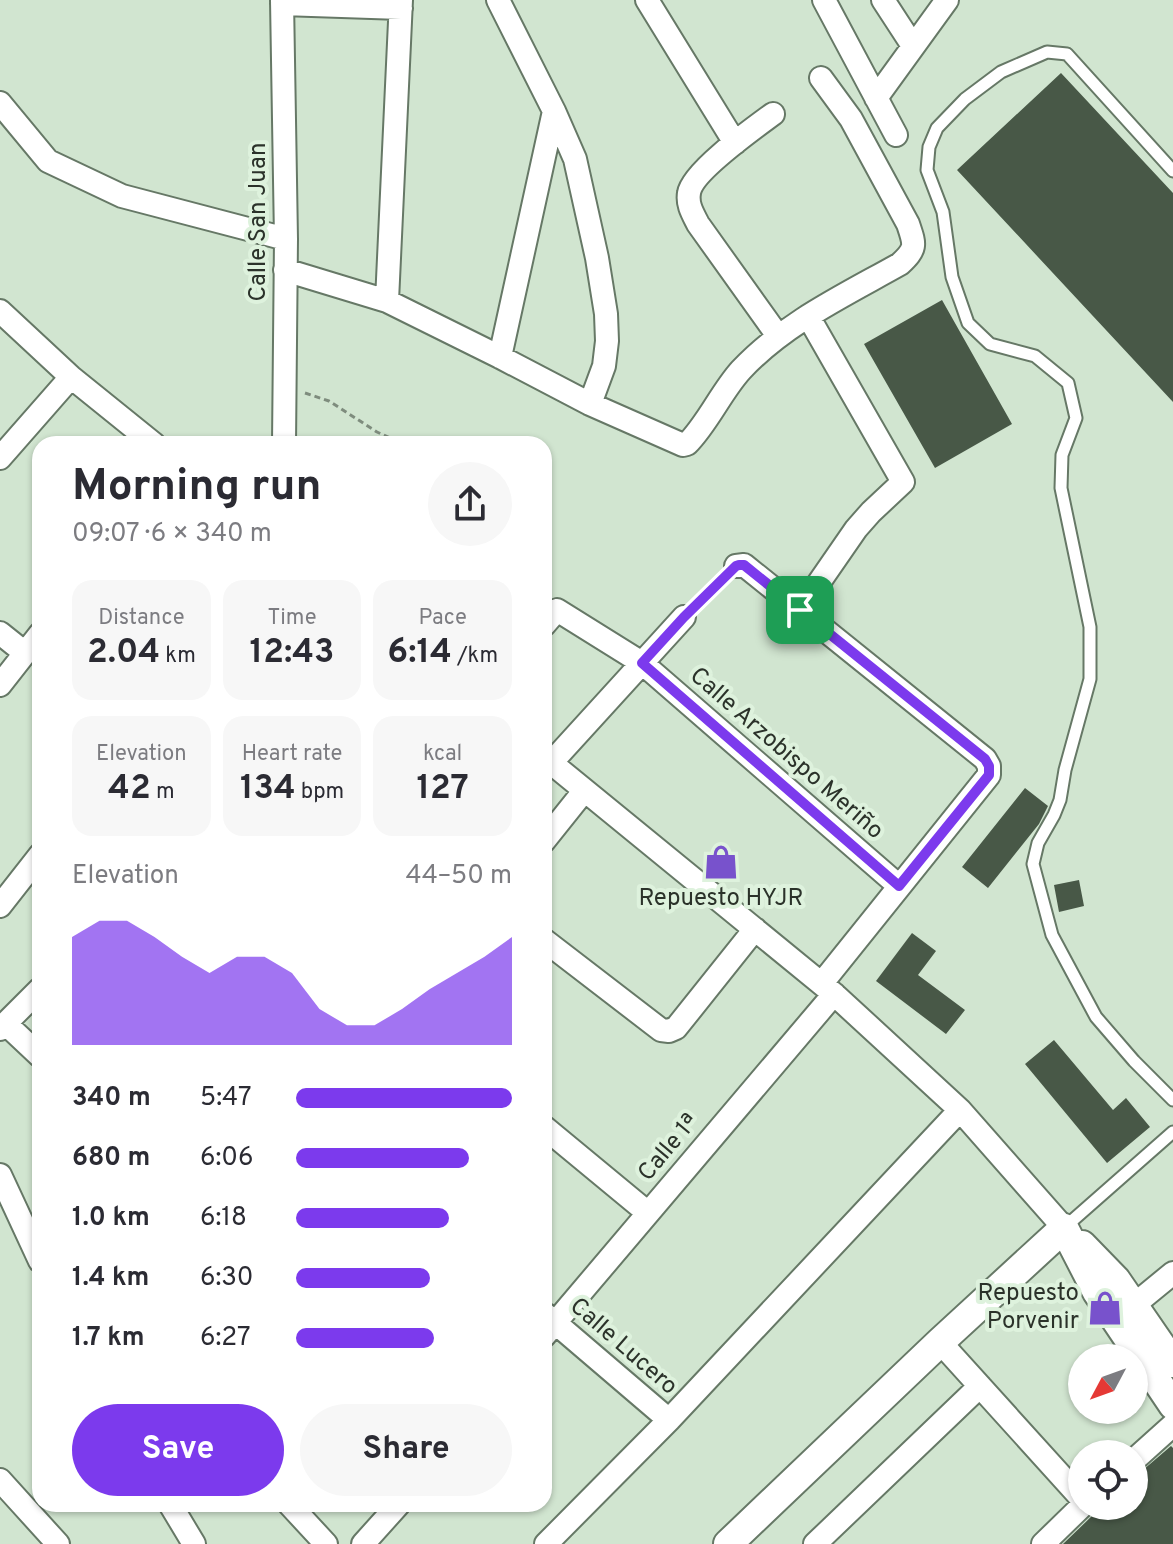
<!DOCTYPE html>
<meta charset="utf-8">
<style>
:root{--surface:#fff;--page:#f7f7f7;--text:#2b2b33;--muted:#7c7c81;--accent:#7c3aed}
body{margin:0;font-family:Overpass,sans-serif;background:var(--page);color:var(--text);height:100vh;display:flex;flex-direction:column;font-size:30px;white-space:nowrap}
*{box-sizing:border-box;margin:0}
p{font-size:26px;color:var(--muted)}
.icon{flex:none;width:44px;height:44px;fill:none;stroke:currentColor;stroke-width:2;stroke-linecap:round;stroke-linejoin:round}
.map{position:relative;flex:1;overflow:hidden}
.sheet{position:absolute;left:32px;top:436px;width:520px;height:1076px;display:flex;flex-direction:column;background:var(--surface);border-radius:24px;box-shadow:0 2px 6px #0004}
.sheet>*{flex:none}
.needle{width:52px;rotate:229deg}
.fabs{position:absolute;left:1068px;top:1344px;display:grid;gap:16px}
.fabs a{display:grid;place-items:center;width:80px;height:80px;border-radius:50%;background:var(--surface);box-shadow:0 2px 6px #0004;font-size:40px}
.pin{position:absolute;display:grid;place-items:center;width:68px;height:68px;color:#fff;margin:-34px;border-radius:16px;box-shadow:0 4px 12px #0006}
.round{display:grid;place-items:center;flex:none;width:84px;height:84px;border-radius:42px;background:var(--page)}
.overview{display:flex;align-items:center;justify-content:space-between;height:136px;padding:0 40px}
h1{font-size:44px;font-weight:700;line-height:60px}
.figures{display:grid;grid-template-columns:repeat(3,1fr);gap:12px;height:136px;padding:8px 40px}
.figures div{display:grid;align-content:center;border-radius:20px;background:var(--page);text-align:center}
.figures b{font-size:34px;font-weight:700}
.figures small{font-size:22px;font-weight:400}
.figures p{font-size:22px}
.chart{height:224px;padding:16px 40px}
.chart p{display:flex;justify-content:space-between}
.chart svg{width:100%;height:144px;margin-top:8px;fill:var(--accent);opacity:.7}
.action{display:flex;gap:16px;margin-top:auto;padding:16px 40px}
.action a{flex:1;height:92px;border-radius:48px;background:var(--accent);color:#fff;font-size:32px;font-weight:700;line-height:92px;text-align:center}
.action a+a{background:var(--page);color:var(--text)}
ul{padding:0 40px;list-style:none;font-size:26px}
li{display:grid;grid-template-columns:128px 96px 1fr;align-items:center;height:60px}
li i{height:20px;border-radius:10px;background:var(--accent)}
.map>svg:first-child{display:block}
.building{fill:#485847}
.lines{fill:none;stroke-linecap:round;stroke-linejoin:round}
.service-casing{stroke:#667866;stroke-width:15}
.minor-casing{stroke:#667866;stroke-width:26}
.tertiary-casing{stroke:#667866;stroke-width:32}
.path{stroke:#7e8c7d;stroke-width:3;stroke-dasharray:6 4;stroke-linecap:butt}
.service{stroke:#fff;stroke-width:11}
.minor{stroke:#fff;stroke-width:22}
.tertiary{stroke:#fff;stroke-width:28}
.route-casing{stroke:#fff;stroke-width:16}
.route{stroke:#7c3aed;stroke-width:10}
.labels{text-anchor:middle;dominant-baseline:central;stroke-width:8;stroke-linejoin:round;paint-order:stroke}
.street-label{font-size:24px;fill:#2b322a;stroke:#def2dd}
.poi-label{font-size:24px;fill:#2b322a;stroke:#def2dd}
</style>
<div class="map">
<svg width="1173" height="1544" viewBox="0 0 1173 1544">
<rect width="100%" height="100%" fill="#d1e5d0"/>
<!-- building -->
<path class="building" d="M1061,73l112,120v209l-216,-232z
M942,300l70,124 -77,44 -71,-124z
M1025,788l23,18 -9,18 -51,64 -26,-21z
M1079,880l5,26 -25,6 -5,-27z
M912,933l24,18 -18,24 47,35 -19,24 -70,-53z
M1054,1040l59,70 13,-12 24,29 -43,36 -82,-99z
M1171,1446l2,2v96h-110l29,-28 4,-10h38v-32l9,-4z"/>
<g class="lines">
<!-- service casing -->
<g class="service-casing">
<path id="service" d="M1173,171l-106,-117 -20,-2 -46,20 -36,27 -28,29 -8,19 -2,23 16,42 9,65 16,46 22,21 45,12 33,27 8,35 -14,37 -1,33 29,139v52l-25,91 -5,30 -6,15 -16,28 -5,21 19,71 44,82 38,44 39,39
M1065,1227l108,-95"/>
</g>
<!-- minor casing -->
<g class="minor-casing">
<path id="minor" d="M282,0l4,239 -2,205
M498,0l56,111 21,48 22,99 9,56 1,27 -3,25 -14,38
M647,0l88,143
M824,0l72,135
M883,0l30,46
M282,4l119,4
M876,98l71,-98
M0,103l48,58 74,35 164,43
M773,114c-19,14 -81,58 -84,79 -2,12 4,21 9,31l80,112
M285,270l102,31 113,56 90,47 93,41 4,-1c21,-21 34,-52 54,-74 44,-47 104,-75 159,-106 17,-16 15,-19 8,-40l-57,-105 -30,-41
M387,301l14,-301
M0,311l71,66 83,67
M500,357l54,-246
M0,458l71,-81
M736,566l8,-1 241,194 4,7v9l-167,208
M800,610l56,-81 15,-17 32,-30 -95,-166
M544,625l13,-15 85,53 257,223
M0,633l25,20
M0,685l40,-51
M544,757l290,237 126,116 104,118
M551,763l133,-146
M544,841l40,-50
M0,906l40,-51
M544,940l117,90 8,1 7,-3 79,-99
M6,1024l34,32
M0,1029l40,-40
M544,1127l104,86
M0,1175l40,86
M1134,1305l39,-32
M545,1314l124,106
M544,1336l290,-342
M940,1342l142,157
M1134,1460l39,-35
M0,1480l58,64
M170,1504l24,40
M289,1504l37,40
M363,1544l36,-40
M546,1544l123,-124 291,-310
M815,1544l165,-158
M1043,1544l39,-38"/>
</g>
<!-- tertiary casing -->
<g class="tertiary-casing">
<path id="tertiary" d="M1064,1228l33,64 76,113
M1082,1245l34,35 57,83
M728,1544l212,-202 124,-114"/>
</g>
<!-- path -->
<path class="path" d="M305,393l24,8 48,31 26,12
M698,603l23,-23"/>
<!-- service -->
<use href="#service" class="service"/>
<!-- minor -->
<use href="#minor" class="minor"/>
<!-- tertiary -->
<use href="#tertiary" class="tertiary"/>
</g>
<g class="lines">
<!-- route casing -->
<g class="route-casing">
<path id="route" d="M739,565h5l241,194 4,7v9l-90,111 -257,-223 42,-46 52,-51z"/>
</g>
<!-- route -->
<use href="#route" class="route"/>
</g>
<!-- icons -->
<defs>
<g id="shop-bare" transform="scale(2.76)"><path d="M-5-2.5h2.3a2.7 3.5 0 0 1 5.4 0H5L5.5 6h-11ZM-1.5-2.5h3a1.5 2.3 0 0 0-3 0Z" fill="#7852cc" stroke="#def2dd" stroke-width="2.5" paint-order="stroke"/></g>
</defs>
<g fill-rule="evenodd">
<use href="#shop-bare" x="721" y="862"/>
<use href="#shop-bare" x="1105" y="1308"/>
</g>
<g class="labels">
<!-- street labels -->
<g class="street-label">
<text transform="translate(259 222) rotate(-90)">Calle San Juan</text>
<text transform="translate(786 754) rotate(41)">Calle Arzobispo Meriño</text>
<text transform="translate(669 1148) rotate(-50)">Calle 1ª</text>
<text transform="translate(623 1347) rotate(41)">Calle Lucero</text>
</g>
<!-- poi labels -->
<g class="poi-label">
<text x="721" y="899">Repuesto HYJR</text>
<text x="1079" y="1294" text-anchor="end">Repuesto<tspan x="1079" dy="28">Porvenir</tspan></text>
</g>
</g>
</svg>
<div class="fabs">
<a><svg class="needle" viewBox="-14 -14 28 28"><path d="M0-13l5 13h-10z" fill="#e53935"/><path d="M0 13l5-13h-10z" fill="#7c7c81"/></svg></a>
<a><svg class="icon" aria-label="locate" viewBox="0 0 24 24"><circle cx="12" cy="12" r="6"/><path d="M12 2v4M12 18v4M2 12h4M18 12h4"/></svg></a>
</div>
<div class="pin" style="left:800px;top:610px;background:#1e9e55"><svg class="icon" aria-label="arrive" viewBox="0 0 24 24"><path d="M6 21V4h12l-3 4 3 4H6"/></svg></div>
<section class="sheet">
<div class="overview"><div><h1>Morning run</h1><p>09:07 · 6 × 340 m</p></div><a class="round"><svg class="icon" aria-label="share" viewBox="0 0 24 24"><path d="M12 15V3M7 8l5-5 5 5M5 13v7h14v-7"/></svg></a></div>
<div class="figures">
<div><p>Distance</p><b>2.04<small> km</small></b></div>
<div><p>Time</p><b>12:43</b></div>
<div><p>Pace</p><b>6:14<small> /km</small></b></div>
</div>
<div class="figures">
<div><p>Elevation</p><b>42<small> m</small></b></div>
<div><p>Heart rate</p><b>134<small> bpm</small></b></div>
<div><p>kcal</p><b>127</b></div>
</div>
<div class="chart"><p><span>Elevation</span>44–50 m</p>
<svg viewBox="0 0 160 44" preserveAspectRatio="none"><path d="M0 44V11L10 6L20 6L30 11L40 17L50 22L60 17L70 17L80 22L90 33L100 38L110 38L120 33L130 27L140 22L150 17L160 11V44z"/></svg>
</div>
<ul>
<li><b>340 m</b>5:47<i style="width:100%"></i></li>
<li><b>680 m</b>6:06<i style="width:80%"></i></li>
<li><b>1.0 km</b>6:18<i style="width:71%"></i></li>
<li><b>1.4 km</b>6:30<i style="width:62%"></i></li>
<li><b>1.7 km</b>6:27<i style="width:64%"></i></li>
</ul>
<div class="action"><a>Save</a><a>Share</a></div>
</section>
</div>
